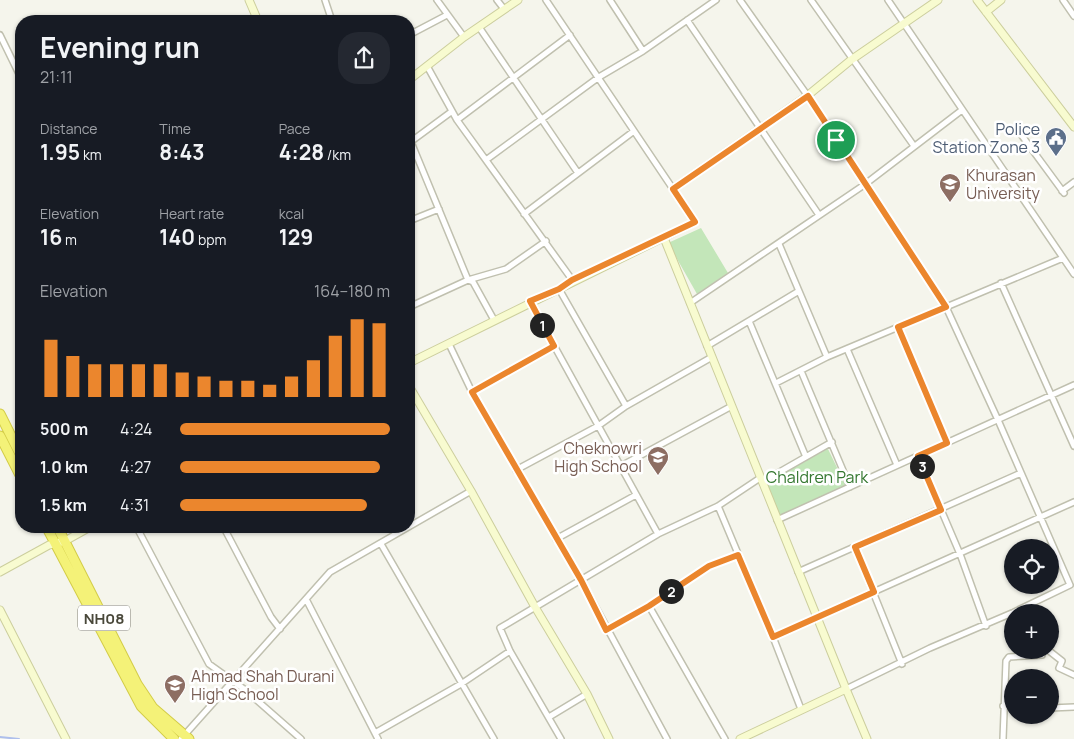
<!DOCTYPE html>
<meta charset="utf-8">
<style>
:root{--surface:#171b24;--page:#242831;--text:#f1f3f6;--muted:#9ea1a6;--accent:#eb862d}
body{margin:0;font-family:Manrope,sans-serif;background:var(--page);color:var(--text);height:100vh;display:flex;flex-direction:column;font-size:19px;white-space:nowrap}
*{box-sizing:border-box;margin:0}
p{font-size:16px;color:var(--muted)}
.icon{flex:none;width:28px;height:28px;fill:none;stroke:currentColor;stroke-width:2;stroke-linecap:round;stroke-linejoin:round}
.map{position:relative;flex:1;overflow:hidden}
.sheet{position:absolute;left:15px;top:15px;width:400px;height:518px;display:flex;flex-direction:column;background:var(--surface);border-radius:20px;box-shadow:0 1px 4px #0004}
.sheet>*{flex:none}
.tools{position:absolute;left:1004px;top:539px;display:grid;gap:10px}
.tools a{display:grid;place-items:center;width:55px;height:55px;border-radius:50%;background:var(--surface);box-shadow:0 1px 4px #0004;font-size:25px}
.pin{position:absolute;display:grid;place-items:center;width:42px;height:42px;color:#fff;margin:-21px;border:2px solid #fff;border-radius:50%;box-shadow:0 1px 5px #0007}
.km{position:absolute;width:25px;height:25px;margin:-12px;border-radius:50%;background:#222;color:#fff;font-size:14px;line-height:25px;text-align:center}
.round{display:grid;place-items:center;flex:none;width:52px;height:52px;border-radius:20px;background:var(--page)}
.summary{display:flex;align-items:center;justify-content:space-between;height:85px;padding:0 25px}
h1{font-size:28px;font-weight:700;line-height:38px}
.stats{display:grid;grid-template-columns:repeat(3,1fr);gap:8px;height:85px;padding:5px 25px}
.stats div{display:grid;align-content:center}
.stats b{font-size:21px;font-weight:700}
.stats small{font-size:14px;font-weight:400}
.stats p{font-size:14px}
.chart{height:140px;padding:10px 25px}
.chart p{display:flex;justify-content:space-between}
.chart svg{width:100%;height:90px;margin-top:5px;stroke:var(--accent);stroke-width:6}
ul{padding:0 25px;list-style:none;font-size:16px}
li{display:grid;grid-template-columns:80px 60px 1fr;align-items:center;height:38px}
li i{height:12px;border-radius:6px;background:var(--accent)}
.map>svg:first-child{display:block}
.green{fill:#c3e6b9}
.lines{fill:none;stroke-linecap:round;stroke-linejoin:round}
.stream{stroke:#aebfec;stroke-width:2}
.street-casing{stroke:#c0c0af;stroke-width:8}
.secondary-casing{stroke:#ccce9d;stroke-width:9}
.highway-casing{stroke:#d3cc48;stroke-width:11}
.street{stroke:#fff;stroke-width:5}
.secondary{stroke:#f8fbd0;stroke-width:7}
.highway{stroke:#f4f278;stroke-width:9}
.route-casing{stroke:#fff;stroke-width:10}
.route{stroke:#eb862d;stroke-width:6}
.labels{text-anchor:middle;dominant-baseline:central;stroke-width:5;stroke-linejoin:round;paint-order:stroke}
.shield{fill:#fff;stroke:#807f75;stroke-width:1}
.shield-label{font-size:15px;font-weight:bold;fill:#49483a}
.service-label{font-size:16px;fill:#4e5e75;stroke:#fff;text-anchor:end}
.education-label{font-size:16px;fill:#785e54;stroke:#fff;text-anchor:start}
.park-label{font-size:16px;fill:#357830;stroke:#fff}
</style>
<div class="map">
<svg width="1074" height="739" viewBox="0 0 1074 739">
<rect width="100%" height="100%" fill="#f5f5ec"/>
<!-- green -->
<path class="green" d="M701,228l27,45 -31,21 -29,-51z
M827,447l19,39 -66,31 -14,-35z"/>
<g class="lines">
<!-- stream -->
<path class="stream" d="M0,737l19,2"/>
<!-- street casing -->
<g class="street-casing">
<path id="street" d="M325,0l7,21
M437,0l27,37
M497,0l7,9
M546,0l127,189
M610,0l33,51
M740,0l65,92 141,215 52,113 72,165 -56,27
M811,0l103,146
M888,0l186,274
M1063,0l11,16
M687,20l132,195
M479,27l99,146
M0,35l21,43
M409,35l38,-20
M427,66l30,54 116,161
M457,120l113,-85
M1017,129l47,64
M411,142l57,138 5,2 21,38
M409,143l42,-31
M486,160l113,-83 44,-26 73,-51
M1062,191l12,-9
M524,214l110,-83
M409,221l30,-12
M779,244l48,113
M1001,283l73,163
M559,289l67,117
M530,302l128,232
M690,303l174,-118 98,-75
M409,307l59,-27 38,-11 40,-28
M749,321l57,136
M898,327l49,116
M449,344l23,48 109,188 86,159
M707,346l92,-55
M847,349l50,116
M801,371l49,116
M776,383l51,-26 236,-99
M472,392l82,-46
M918,456l42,98 26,72
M621,466l109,-59
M516,470l82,-44 28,-20 86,-49
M762,482l70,-40
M718,506l55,131 28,72
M777,520l297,-135
M136,526l73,138 35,25 57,50
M223,526l48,91 9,12
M556,539l80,-44
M381,544l113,195
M855,547l47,117
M798,572l223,-99
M307,601l71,138
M649,606l76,133
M606,630l43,-24 60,-40 29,-11
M773,637l301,-135
M1048,650l14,11 -3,7 15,7
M846,689l84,-41 82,-35
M1003,706h9
M1050,708l24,-1
M549,717l38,-23
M375,733l86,-49 49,-33
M181,739l149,-167 141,-81
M561,739l-51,-88 -10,-23 158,-94 60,-28 42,-28
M1003,739l3,-78 3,-4 33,-2 -1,-5"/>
</g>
<!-- secondary casing -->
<g class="secondary-casing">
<path id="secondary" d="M249,0l9,21
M977,0l97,127
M986,12l15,-12
M409,80l55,-43 54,-37
M664,238l182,451
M409,363l286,-141 -22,-33 134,-93 44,-36 87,-60
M409,386l62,105 64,116 52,87 22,45
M0,572l49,-27 16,-4 27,-15
M0,610l66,129
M740,739l106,-50 21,50"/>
</g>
<!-- highway casing -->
<g class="highway-casing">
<path id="highway" d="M0,414l21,42
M0,436l21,41
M46,526l95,180 33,33
M57,526l80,158 16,24 36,31"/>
</g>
<!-- street -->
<use href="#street" class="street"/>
<!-- secondary -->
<use href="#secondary" class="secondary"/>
<!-- highway -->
<use href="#highway" class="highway"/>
</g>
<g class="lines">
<!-- route casing -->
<g class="route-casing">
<path id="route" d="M808,96l138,211 -48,20 49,116 -29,13 23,54 -86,37 19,45 -101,45 -35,-82 -29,11 -60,40 -43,24 -25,-50 -109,-188 82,-46 -24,-45 29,-12 13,-9 123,-58 -22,-33z"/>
</g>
<!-- route -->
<use href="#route" class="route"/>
</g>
<!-- icons -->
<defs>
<g id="civic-pin" transform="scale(1.125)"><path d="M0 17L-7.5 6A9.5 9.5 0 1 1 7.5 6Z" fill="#5c6f8a" stroke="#fff"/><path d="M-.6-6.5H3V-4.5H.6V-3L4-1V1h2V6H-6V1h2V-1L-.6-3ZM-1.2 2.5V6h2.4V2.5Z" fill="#fff"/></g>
<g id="university-pin" transform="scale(1.125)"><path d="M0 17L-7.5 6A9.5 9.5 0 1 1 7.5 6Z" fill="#8d6e63" stroke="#fff"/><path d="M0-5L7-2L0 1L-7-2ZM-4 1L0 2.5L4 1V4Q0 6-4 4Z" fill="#fff"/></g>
<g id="school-pin" transform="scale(1.125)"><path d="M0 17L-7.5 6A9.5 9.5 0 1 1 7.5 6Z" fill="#8d6e63" stroke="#fff"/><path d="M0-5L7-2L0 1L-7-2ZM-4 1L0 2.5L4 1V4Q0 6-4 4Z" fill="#fff"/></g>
</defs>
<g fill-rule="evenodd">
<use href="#civic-pin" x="1056" y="138"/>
<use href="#university-pin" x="950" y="184"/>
<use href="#school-pin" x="658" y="457"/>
<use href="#school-pin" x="175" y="685"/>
</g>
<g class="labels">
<!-- shield labels -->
<rect class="shield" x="78" y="605.5" width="52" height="25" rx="4"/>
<g class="shield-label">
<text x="104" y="618">NH08</text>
</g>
<!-- service labels -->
<g class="service-label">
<text x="1040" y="129">Police<tspan x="1040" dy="18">Station Zone 3</tspan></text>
</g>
<!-- education labels -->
<g class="education-label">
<text x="966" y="175">Khurasan<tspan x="966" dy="18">University</tspan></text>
<text x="642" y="448" text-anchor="end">Cheknowri<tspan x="642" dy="18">High School</tspan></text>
<text x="191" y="676">Ahmad Shah Durani<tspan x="191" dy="18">High School</tspan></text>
</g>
<!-- park labels -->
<g class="park-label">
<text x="817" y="477">Chaldren Park</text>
</g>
</g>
</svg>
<div class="tools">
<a><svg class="icon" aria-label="locate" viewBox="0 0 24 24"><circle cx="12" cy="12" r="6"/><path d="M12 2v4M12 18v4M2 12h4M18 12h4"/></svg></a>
<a>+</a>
<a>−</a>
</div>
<div class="pin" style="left:836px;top:140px;background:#1e9e55"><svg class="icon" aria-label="arrive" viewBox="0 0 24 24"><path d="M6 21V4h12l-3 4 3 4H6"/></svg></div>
<b class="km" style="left:542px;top:325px">1</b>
<b class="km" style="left:671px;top:591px">2</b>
<b class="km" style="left:922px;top:466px">3</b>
<section class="sheet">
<div class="summary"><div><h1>Evening run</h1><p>21:11</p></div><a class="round"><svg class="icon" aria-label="share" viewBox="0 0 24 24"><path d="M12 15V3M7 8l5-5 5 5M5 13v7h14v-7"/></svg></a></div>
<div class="stats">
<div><p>Distance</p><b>1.95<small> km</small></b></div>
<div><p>Time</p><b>8:43</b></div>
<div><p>Pace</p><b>4:28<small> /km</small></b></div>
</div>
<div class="stats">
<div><p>Elevation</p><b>16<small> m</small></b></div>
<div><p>Heart rate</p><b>140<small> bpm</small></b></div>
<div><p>kcal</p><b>129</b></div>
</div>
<div class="chart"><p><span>Elevation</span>164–180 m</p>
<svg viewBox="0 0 160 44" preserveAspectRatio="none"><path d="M5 44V16M15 44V24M25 44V28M35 44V28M45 44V28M55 44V28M65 44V32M75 44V34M85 44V36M95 44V36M105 44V38M115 44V34M125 44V26M135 44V14M145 44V6M155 44V8"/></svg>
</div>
<ul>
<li><b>500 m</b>4:24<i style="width:100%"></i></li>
<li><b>1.0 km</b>4:27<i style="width:95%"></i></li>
<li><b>1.5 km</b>4:31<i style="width:89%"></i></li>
</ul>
</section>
</div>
